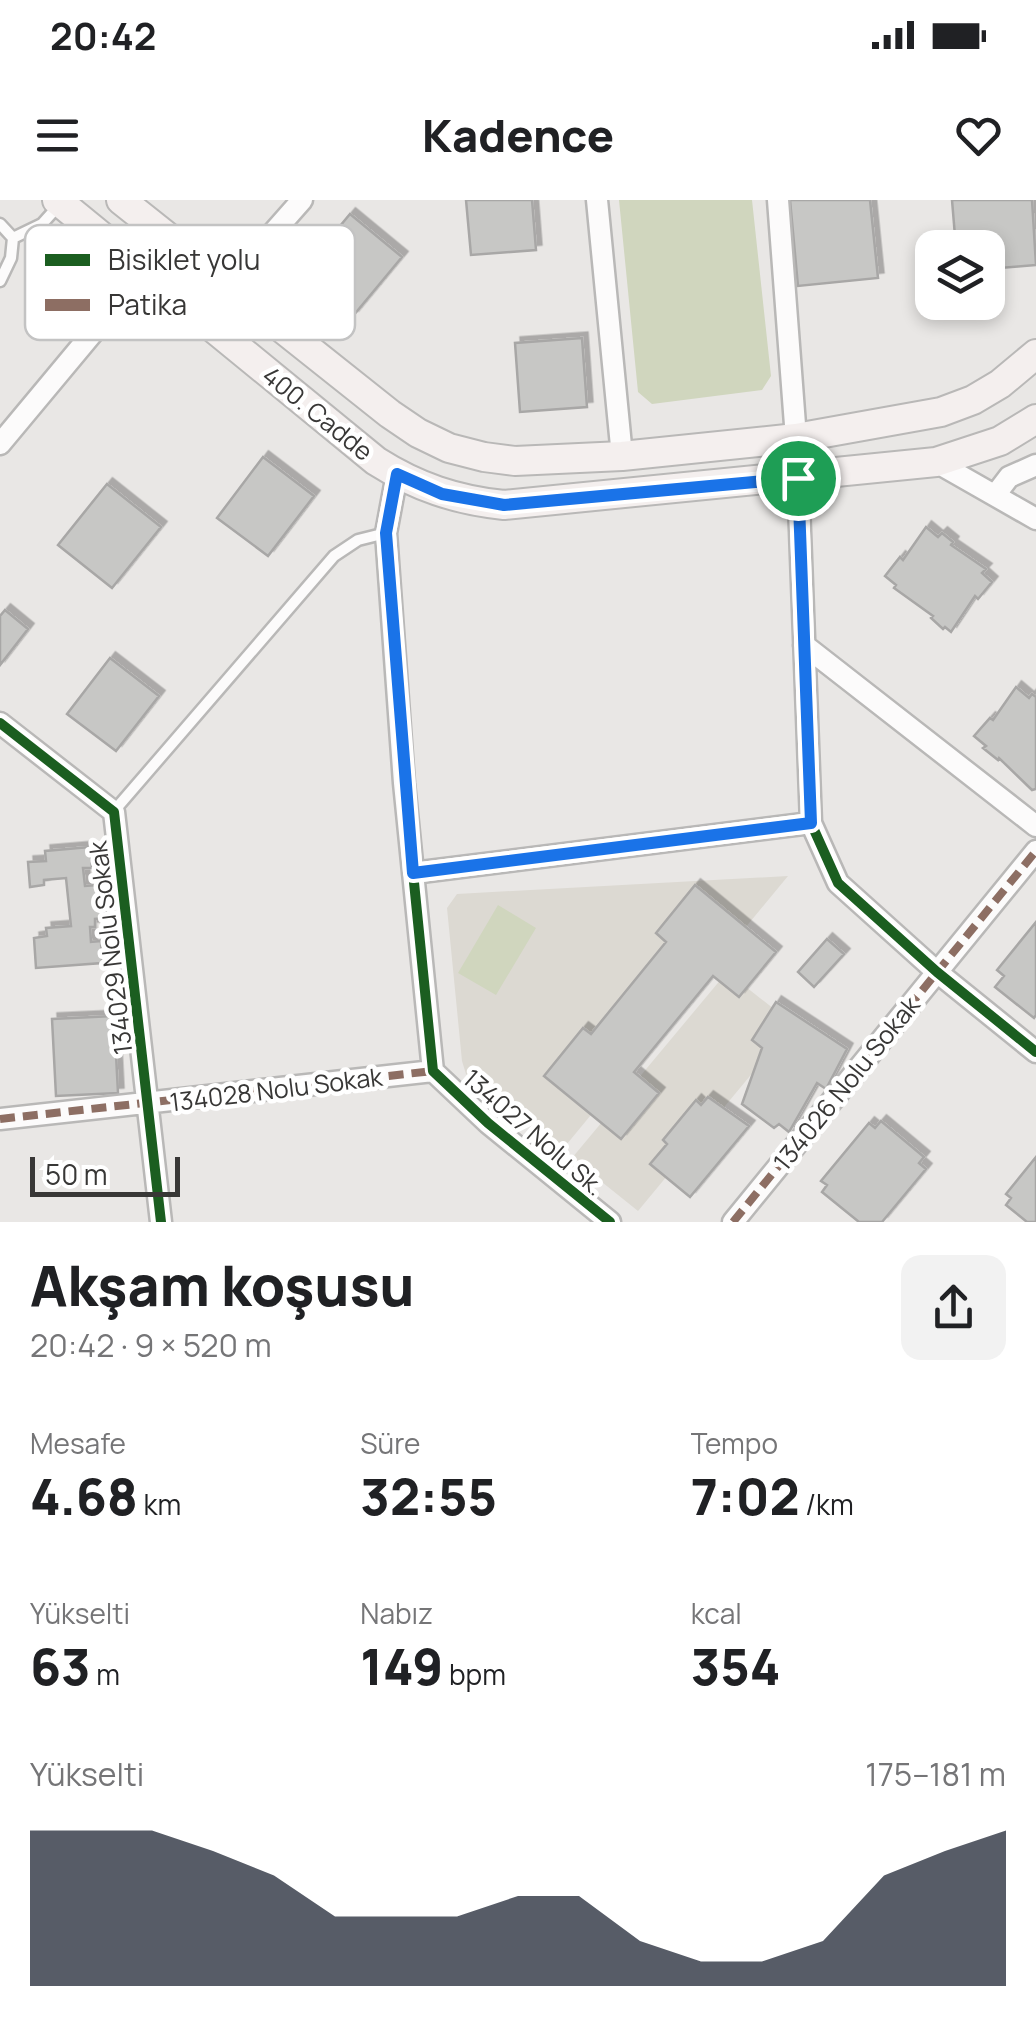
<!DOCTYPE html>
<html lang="tr">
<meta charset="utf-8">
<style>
:root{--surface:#fff;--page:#f2f2f2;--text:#202124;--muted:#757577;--accent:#111827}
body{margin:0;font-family:Manrope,sans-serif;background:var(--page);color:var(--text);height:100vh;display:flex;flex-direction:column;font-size:38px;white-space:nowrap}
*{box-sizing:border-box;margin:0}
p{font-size:32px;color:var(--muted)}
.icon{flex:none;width:55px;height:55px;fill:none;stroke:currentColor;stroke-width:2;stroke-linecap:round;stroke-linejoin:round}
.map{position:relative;height:1022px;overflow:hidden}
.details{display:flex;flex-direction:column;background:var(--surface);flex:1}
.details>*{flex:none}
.buttons{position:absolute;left:915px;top:30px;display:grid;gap:20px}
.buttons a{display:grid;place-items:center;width:90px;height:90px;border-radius:20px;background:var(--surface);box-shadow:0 5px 15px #0003;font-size:50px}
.scale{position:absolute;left:30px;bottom:25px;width:150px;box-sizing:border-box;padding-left:10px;border:5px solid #383736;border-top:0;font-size:28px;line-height:35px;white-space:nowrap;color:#383736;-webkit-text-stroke:8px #fff;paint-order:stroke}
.pin{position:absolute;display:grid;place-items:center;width:85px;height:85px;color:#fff;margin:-42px;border:5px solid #fff;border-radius:50%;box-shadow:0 2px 10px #0007}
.round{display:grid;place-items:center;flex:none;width:105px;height:105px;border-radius:20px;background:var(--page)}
.summary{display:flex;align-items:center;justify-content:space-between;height:170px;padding:0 30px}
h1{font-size:55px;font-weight:800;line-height:75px}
.stats{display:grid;grid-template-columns:repeat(3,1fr);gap:15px;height:170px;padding:10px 30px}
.stats div{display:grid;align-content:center}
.stats b{font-size:50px;font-weight:800}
.stats small{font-size:28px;font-weight:400}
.stats p{font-size:28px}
.chart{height:280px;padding:20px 30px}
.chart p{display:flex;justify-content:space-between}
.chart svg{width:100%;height:180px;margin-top:10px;fill:var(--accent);opacity:.7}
.status{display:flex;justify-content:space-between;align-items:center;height:70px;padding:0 50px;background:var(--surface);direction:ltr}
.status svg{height:28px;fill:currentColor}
header{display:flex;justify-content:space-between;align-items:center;height:130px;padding:0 30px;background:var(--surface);font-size:45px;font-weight:800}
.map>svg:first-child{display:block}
.built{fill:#dcd9d2}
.green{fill:#d0d6be}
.building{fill:#c7c7c5;stroke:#a8a7a6;stroke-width:2.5;filter:url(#shadow)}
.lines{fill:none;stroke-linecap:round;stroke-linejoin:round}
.lane-casing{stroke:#b9b8b7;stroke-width:15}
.street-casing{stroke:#b9b8b7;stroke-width:25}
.secondary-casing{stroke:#b9b8b7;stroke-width:32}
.lane{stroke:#fcfbfb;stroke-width:10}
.street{stroke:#fcfbfb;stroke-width:20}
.secondary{stroke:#f4efee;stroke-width:28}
.quiet{stroke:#8d6e63;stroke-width:8;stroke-dasharray:15 8;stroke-linecap:butt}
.cycleway-casing{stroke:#fff;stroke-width:16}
.cycleway{stroke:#1b5e20;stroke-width:10}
.route-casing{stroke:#fff;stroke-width:20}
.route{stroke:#1a73e8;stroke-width:12}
.labels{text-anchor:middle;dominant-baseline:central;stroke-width:9;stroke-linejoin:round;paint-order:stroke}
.street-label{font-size:25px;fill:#383736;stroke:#fff}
.key{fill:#fff;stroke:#c3c3c3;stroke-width:2.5}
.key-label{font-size:28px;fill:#383736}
</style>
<div class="status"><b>20:42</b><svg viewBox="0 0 49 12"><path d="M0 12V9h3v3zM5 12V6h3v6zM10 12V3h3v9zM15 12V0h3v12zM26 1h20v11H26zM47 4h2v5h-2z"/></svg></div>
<header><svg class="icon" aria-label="menu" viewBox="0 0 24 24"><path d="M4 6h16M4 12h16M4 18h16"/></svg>Kadence<svg class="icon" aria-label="heart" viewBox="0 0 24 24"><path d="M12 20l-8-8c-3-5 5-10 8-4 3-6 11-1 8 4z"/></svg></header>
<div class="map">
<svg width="1036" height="1022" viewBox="0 0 1036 1022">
<defs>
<filter id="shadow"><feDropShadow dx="5.5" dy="-5.5" stdDeviation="0" flood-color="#0004"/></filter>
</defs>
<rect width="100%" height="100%" fill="#e9e7e5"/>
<!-- built -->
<path class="built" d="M788,676l-226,274 -96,-76 -4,-13 -15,-153 10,-14z
M727,772l66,52 -155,187 -66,-53z"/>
<!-- green -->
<path class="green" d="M619,0h133l19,176 -9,14 -110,14 -14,-12z
M498,705l38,23 -40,67 -38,-22z"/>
<!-- building -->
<path class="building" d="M466,0h66l4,50 -65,5z
M790,0h80l8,78 -80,8z
M952,0h80l4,65 -48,4v-21h-32z
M350,14l52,43 -49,59 -52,-43z
M582,138l5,69 -67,5 -5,-69z
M263,257l51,39 -46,60 -51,-38z
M107,284l54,43 -49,61 -54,-43z
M926,327l12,10 4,-4 11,9 -2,3 35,24 -4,4 10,9 -14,17 -3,-3 -24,36 -6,-5 -2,2 -12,-11 2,-2 -39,-28 2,-3 -11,-9 15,-19 3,3z
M5,410l23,19 -28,36v-49z
M110,458l49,38 -43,55 -49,-37z
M1016,487l13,11 3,-4 4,3v92l-4,1 -33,-32 -1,2 -15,-12 3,-2 -12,-10 16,-18 3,2z
M90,647l2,21h-9l2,18 13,-1 1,10 4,-1 2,24 -10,1v8h-5l1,15 10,-1 1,22 -66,5 -2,-30 13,-2 -1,-8 25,-2 -5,-48 -22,2v5l-14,2 -2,-25 18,-1 -1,-10z
M695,685l81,67 -37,45 -26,-21 -79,96 25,21 -38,46 -77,-63 39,-48 8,6 75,-92 -10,-9z
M1036,722v93l-2,3 -39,-31 9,-11 -7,-6z
M827,739l17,15 -30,33 -16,-15z
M776,802l71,47 -21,40 -9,-6 -28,49 -10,-8 -5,4 -32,-24 20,-56 -10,-8z
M114,816l4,77 -62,3 -4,-77z
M708,897l41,29 -59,71 -40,-33 17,-20 -4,-4 33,-40 5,5z
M881,921l43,36 -5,6 7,6 -44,53h-23l-37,-30 5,-7 -6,-4 48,-58 6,5z
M1036,957v65h-9l-21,-17 5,-7 -5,-4z"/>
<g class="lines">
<!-- lane casing -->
<g class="lane-casing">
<path id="lane" d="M0,24l13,14 -2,20 -11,23
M13,38l29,-14 18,-20
M114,611l220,-255 24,-16 28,-7"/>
</g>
<!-- street casing -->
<g class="street-casing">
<path id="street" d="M597,0l25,256
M778,0l18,238
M227,85l75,-85
M0,244l170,-204
M936,262l100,57
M397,274l-11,59 18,250 29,288 55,52 122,99
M798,278l13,345 27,60 99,89 99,80
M996,294l13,-17 27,-12
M804,445l232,181
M0,523l114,89 47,410
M413,673l398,-50
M0,919l433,-48
M733,1022l303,-371"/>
</g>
<!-- secondary casing -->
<g class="secondary-casing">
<path id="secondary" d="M57,0l319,261c41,26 80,39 128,44l432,-43 64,-21 36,-22
M121,0l269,214 28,19 31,15 35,9 31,4 107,-5 174,-18 145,-26 32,-12 27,-16 36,-30"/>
</g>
<!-- lane -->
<use href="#lane" class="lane"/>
<!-- street -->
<use href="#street" class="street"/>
<!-- secondary -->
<use href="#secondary" class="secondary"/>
<!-- quiet -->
<path class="quiet" d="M413,673l398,-50
M0,919l433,-48
M733,1022l303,-371"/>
<!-- cycleway casing -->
<g class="cycleway-casing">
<path id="cycleway" d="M397,274l-11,59 18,250 29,288 55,52 122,99
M798,278l13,345 27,60 99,89 99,80
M0,523l114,89 47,410"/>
</g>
<!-- cycleway -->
<use href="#cycleway" class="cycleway"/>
</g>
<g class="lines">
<!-- route casing -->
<g class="route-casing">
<path id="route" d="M397,274l45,20 62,11 294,-27 13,345 -398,50 -27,-340z"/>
</g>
<!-- route -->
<use href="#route" class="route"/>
</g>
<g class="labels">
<!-- street labels -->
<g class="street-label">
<text transform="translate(318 213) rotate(39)">400. Cadde</text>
<text transform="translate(110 748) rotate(-97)">134029 Nolu Sokak</text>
<text transform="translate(846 883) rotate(-51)">134026 Nolu Sokak</text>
<text transform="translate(276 889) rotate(-7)">134028 Nolu Sokak</text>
<text transform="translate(534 932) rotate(41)">134027 Nolu Sk.</text>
</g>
</g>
<!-- legend -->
<rect x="25" y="25" width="330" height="115" rx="15" class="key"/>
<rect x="45" y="54" width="45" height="12" fill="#1b5e20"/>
<rect x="45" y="99" width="45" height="12" fill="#8d6e63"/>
<g class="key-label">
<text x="108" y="70">Bisiklet yolu</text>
<text x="108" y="115">Patika</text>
</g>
</svg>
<div class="buttons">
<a><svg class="icon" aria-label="layers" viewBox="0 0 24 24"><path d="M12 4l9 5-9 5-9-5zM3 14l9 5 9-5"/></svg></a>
</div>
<div class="scale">50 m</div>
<div class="pin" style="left:798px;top:278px;background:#1e9e55"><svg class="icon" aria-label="arrive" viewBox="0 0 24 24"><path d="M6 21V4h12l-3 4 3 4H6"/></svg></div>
</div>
<section class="details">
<div class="summary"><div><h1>Akşam koşusu</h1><p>20:42 · 9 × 520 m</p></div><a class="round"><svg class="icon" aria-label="share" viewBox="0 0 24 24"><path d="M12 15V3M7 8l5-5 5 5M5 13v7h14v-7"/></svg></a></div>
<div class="stats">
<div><p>Mesafe</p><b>4.68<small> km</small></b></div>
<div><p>Süre</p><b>32:55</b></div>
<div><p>Tempo</p><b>7:02<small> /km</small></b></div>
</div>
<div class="stats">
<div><p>Yükselti</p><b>63<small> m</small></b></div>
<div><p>Nabız</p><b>149<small> bpm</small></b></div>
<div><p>kcal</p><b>354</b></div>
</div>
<div class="chart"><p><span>Yükselti</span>175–181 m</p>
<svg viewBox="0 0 160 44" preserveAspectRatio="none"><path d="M0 44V6L10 6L20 6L30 11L40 17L50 27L60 27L70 27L80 22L90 22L100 33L110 38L120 38L130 33L140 17L150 11L160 6V44z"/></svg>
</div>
</section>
